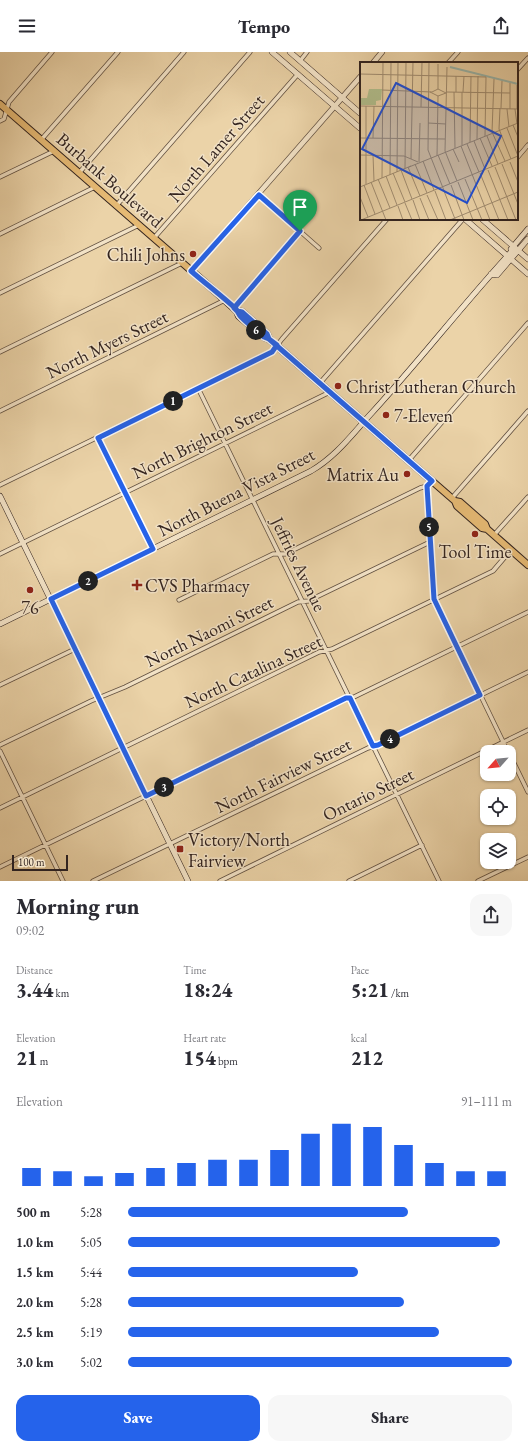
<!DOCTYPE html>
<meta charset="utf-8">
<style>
:root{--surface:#fff;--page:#f7f7f7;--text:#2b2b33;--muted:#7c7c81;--accent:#2563eb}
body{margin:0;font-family:"EB Garamond",serif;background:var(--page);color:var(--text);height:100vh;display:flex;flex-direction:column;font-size:15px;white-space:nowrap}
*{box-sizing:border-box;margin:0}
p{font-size:13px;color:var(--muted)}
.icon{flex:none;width:22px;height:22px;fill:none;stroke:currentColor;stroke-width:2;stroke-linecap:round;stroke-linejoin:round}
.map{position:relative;height:829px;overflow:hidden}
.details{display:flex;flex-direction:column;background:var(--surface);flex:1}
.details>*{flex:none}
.needle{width:26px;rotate:243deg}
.fabs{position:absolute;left:480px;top:693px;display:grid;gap:8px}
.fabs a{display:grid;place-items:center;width:36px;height:36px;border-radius:8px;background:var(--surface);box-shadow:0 1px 3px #0004;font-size:20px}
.scale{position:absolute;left:12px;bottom:10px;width:56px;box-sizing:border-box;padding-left:4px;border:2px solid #33241f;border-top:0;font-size:11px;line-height:14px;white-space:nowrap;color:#33241f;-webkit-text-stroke:3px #f2e2c6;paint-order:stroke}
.pin{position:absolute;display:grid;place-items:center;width:34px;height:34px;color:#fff;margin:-41px -17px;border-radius:50% 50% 50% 0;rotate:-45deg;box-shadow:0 0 4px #0007}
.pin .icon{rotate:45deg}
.km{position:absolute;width:20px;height:20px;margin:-10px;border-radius:50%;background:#222;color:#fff;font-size:11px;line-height:20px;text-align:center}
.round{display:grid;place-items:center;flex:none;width:42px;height:42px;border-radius:12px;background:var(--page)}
.headline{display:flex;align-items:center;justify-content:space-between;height:68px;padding:0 16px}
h1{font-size:22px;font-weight:800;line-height:30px}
.figures{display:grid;grid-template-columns:repeat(3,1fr);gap:6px;height:68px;padding:4px 16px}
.figures div{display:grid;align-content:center}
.figures b{font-size:20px;font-weight:800}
.figures small{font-size:11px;font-weight:400}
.figures p{font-size:11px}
.chart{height:112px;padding:8px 16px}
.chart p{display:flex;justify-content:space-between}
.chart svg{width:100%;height:72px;margin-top:4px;stroke:var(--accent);stroke-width:6}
.action{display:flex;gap:8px;margin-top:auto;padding:8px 16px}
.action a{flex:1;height:46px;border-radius:12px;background:var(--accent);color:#fff;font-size:16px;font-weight:800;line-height:46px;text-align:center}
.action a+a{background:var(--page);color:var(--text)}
ul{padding:0 16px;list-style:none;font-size:13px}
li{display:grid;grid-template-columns:64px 48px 1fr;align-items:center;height:30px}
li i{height:10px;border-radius:5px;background:var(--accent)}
header{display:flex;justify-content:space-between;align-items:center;height:52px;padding:0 16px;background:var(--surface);font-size:18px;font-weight:800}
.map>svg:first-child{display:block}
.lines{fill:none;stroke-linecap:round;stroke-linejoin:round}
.minor-casing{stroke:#615041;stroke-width:5}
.tertiary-casing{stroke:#615041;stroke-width:6}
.secondary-casing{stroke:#33241f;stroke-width:6}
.primary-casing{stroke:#33241f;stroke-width:8}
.minor{stroke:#f2e2c6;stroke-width:3.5}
.tertiary{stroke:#f2e2c6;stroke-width:4.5}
.secondary{stroke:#f2e2c6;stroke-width:5}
.primary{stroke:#e6ba74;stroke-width:6}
.route-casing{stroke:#fff;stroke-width:8}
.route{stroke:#2563eb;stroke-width:5}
.poi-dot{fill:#8f2418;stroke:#f2e2c6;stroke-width:1.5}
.labels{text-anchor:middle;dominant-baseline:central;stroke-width:3;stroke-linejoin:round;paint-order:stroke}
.street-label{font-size:18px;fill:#33241f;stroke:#f2e2c6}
.poi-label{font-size:18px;fill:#33241f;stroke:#f2e2c6;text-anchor:start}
.inset-river{fill:none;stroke:#99b7ad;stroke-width:2}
.inset-road{fill:none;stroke:#a18d71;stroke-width:1}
.view{fill:#1d4ed8;fill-opacity:0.15;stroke:#1d4ed8;stroke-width:2}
.inset-edge{fill:none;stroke:#33241f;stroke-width:2}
</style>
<header><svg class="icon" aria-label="menu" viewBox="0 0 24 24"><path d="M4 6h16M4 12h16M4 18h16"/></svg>Tempo<svg class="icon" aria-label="share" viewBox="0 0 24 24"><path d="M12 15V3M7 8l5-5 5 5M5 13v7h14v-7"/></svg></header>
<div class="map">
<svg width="528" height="829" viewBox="0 0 528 829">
<rect width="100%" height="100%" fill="#ebd3a8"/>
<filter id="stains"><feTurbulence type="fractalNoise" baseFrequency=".005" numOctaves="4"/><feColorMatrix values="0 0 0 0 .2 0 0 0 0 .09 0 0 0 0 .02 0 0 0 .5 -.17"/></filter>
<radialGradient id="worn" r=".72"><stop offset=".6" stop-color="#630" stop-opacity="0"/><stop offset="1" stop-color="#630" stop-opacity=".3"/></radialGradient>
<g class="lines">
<!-- minor casing -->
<g class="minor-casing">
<path id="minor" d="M300,9l7,-9
M448,11l10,-11
M517,18l11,-12
M0,69l4,-2 5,-17 43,-50
M41,88l77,-88
M517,106l11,-13
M79,121l105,-121
M0,125l54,-26
M259,143l60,53
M116,154l134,-154
M0,182l95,-47
M154,186l144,-164
M0,241l139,-68
M234,256l67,-77
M0,300l182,-89
M320,331l143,-164
M198,336l241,493
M0,359l225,-111
M98,386l55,111
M409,408l119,-137
M0,433l272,-133 10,-13 105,-120
M427,434l7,113 74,153
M452,446l76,-87
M494,483l34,-38
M0,502l330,-162
M179,548l94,-46h12l135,-66 7,-2 5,-5
M0,633l75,-36
M0,693l91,-44 34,-14 173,-85 10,-1 122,-59
M0,699l63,130
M509,701l19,39
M0,756l319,-156 13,-3 161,-78 18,-21
M0,815l347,-169 7,-1 174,-85
M93,829l275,-133 10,-3 150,-73
M220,829l308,-151
M349,829l73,-36
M478,829l50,-24"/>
</g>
<!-- tertiary casing -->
<g class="tertiary-casing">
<path id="tertiary" d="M373,11l9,-11
M191,219l170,-195"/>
</g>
<!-- secondary casing -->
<g class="secondary-casing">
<path id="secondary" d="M272,0l89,77
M290,0l71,62
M465,167l63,55
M482,167l46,40
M511,197l17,-20
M491,222l6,1 31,-36
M0,444l188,385
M0,572l311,-153c24,-14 39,-34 57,-54 50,-54 95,-113 145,-167v-4"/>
</g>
<!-- primary casing -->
<g class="primary-casing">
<path id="primary" d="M0,52l225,196 12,11 5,1 25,22 2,5 163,142 23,20 5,1 25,22 2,5 41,36
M237,259l2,5 25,21 5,2
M455,449l2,5 25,22 5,1"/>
</g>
<!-- minor -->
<use href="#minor" class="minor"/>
<!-- tertiary -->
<use href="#tertiary" class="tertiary"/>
<!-- secondary -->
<use href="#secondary" class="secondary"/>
<!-- primary -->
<use href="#primary" class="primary"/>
</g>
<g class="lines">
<!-- route casing -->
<g class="route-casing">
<path id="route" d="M300,179l-66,77 3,3 5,1 25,22 2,5 8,6 -5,7 -174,86 55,111 -102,50 95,197 200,-98h4l23,48 5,-1 102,-50 -46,-96 -7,-113 5,-5 -163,-142 -5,-2c-7,-6 -16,-13 -23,-20 -2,-2 -3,-5 -5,-8 -14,-13 -30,-25 -45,-38l68,-76 41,36"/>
</g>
<!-- route -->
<use href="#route" class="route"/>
</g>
<!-- markers -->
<g class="poi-dot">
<circle cx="193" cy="202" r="4"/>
<circle cx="338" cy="334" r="4"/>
<circle cx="386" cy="363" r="4"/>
<circle cx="407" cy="422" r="4"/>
<circle cx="475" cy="482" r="4"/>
<path d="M135 527h4v4h4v4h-4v4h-4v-4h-4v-4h4z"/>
<circle cx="30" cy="538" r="4"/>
<rect x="176" y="793" width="8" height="8" rx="2"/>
</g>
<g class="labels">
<!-- street labels -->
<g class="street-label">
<text transform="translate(216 96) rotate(-49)">North Lamer Street</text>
<text transform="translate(110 128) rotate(41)">Burbank Boulevard</text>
<text transform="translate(107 292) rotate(-26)">North Myers Street</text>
<text transform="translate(202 388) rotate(-26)">North Brighton Street</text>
<text transform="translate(236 440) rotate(-27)">North Buena Vista Street</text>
<text transform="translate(299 512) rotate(64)">Jeffries Avenue</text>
<text transform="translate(209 579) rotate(-26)">North Naomi Street</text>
<text transform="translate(253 619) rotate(-25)">North Catalina Street</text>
<text transform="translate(283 723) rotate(-26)">North Fairview Street</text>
<text transform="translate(368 742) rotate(-26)">Ontario Street</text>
</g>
<!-- poi labels -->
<g class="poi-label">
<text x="185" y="202" text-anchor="end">Chili Johns</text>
<text x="346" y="334">Christ Lutheran Church</text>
<text x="394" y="363">7-Eleven</text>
<text x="399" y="422" text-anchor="end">Matrix Au</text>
<text x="475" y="499" text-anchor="middle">Tool Time</text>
<text x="145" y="533">CVS Pharmacy</text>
<text x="30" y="555" text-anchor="middle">76</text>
<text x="188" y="787">Victory/North<tspan x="188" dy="21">Fairview</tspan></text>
</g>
</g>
<!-- overview -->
<g transform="translate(360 10)">
<rect width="158" height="158" fill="#ebd3a8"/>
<path d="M9,27h13l-1,11 -5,1v4h-16v-7h7z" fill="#b1be8c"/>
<path class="inset-river" d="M90,5l68,17"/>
<path class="inset-road" d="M69,0l-1,88 17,43M87,5l-2,84 12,30M0,12l126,3 -1,59M134,17l-2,53 13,29M78,27v-25M22,28l50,2 6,-3 8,4M70,30l8,4 8,-3M86,30l64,1M94,30l1,56M96,30v-16M102,30v53M103,30l1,-16M0,44l158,3M6,44v78M61,45l1,-45M140,46l-1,21 12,30M141,46l1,-27M147,47l2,18M150,47v-26M155,47l2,15M157,47v-24M68,61l18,1M153,63l5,12M147,66l11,28M127,74l11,28M0,76l85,1M13,76l1,-32M120,76l12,28M117,77l1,-63M114,79l11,28M110,80l1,-66M107,82l12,28M101,84l29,74M93,87l6,13M0,93l44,1 14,6M13,93l1,26M78,93l12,29M77,94l1,-60M51,97l2,-97M63,99l11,29M59,100l1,-39M150,100l8,20M55,102l12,29M142,102l16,40M48,105l12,29M49,105l109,-44M135,105l21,53M45,107l1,-107M41,108l11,29M128,108l20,50M37,110l1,-110M33,111l12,29M120,111l19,47M30,113l1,-113M26,114l11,29M22,116l1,-116M18,117l12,29M105,117l17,41M11,120l15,38M98,120l15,38M4,123l11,29M91,123l13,35M0,125l51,-21M75,129l11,29M84,129l11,28M67,133l11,25M0,135l8,20M60,136l9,22M53,138l7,20M45,141l7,17M38,144l5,14M1,158l157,-64M90,158l68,-28"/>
<path class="view" d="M36,21l105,53 -34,67 -105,-54z"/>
<rect width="158" height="158" class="inset-edge"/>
</g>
<rect width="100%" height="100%" filter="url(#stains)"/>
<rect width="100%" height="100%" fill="url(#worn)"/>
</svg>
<div class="fabs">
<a><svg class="needle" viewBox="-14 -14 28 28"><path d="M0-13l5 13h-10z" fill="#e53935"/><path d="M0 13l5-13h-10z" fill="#7c7c81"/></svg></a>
<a><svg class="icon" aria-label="locate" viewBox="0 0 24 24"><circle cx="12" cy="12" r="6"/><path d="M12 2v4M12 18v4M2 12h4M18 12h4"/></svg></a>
<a><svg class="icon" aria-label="layers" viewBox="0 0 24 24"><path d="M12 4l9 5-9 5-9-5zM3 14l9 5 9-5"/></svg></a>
</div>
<div class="scale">100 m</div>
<div class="pin" style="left:300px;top:179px;background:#1e9e55"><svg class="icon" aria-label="arrive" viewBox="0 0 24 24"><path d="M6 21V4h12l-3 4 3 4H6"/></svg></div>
<b class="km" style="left:173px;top:349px">1</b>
<b class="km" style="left:88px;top:529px">2</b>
<b class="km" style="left:164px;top:735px">3</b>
<b class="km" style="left:390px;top:687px">4</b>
<b class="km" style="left:429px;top:475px">5</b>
<b class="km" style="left:256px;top:278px">6</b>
</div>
<section class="details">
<div class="headline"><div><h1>Morning run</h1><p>09:02</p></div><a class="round"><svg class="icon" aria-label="share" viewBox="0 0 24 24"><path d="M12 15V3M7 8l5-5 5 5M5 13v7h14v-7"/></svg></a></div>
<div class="figures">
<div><p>Distance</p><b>3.44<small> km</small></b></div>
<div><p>Time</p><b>18:24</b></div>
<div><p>Pace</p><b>5:21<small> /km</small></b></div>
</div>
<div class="figures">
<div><p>Elevation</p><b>21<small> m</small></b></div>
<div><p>Heart rate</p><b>154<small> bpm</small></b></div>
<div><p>kcal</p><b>212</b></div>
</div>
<div class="chart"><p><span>Elevation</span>91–111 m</p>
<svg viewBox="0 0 160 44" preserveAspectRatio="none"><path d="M5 44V33M15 44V35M25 44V38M35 44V36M45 44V33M55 44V30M65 44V28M75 44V28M85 44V22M95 44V12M105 44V6M115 44V8M125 44V19M135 44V30M145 44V35M155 44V35"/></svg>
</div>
<ul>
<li><b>500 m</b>5:28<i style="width:73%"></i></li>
<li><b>1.0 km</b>5:05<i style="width:97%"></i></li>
<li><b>1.5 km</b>5:44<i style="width:60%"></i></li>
<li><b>2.0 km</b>5:28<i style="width:72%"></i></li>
<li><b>2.5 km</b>5:19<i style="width:81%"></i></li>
<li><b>3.0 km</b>5:02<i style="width:100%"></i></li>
</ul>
<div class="action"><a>Save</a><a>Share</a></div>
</section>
